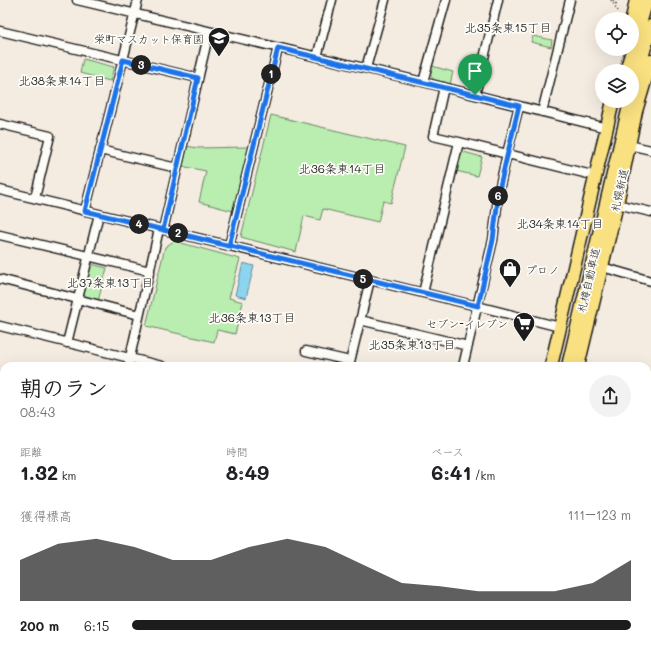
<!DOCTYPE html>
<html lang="ja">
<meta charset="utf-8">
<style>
:root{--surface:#fff;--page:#f2f2f2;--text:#202124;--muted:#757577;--accent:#1c1c1c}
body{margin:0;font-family:Mali,"Klee One",sans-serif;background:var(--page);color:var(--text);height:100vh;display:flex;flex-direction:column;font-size:15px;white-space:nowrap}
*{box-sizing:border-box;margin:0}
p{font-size:13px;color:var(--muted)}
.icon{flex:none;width:22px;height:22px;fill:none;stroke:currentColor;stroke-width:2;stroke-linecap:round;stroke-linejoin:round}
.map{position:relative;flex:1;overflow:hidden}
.side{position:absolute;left:0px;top:362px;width:651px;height:286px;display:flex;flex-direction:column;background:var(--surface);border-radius:12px 12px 0 0;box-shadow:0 4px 16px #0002}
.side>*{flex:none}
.buttons{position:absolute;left:595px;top:12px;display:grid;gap:8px}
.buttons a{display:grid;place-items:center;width:44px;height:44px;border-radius:50%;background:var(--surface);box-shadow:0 4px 16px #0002;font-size:20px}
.pin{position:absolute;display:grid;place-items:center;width:34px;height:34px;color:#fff;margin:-41px -17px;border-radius:50% 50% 50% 0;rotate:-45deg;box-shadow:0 0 4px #0007}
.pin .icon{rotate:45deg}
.km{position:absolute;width:20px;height:20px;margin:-10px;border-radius:50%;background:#222;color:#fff;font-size:11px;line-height:20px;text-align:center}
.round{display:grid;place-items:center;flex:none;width:42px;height:42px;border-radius:21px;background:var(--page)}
.head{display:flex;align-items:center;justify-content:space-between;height:68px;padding:0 20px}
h1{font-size:22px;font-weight:700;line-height:30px}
.stats{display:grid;grid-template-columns:repeat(3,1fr);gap:6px;height:68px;padding:4px 20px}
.stats div{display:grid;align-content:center}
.stats b{font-size:20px;font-weight:700}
.stats small{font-size:11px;font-weight:400}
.stats p{font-size:11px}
.chart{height:112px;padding:8px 20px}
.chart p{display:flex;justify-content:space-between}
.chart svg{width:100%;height:72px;margin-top:4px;fill:var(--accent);opacity:.7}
ul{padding:0 20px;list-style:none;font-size:13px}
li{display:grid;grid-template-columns:64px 48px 1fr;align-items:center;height:30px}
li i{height:10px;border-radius:5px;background:var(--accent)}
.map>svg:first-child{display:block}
.green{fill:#b9eeb0;stroke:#6a8566}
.water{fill:#8dd5ee;stroke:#608b9a}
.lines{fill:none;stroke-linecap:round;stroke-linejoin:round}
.minor-casing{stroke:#1c1c1c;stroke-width:11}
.highway-casing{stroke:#1c1c1c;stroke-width:15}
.path{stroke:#1c1c1c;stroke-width:1.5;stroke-dasharray:1 3;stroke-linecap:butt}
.minor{stroke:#fdfcf7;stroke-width:8}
.highway{stroke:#f9e181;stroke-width:12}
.route-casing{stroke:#fff;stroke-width:8}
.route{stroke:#1a73e8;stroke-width:5}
.labels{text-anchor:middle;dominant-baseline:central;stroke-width:3.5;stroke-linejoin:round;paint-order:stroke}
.poi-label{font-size:11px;fill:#1c1c1c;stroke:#fdfcf7;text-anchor:end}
.street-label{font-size:11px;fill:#1c1c1c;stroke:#fdfcf7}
.neighbourhood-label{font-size:12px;fill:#1c1c1c;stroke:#fdfcf7}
</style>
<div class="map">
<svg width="651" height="648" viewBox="0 0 651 648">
<rect width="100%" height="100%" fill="#f5ece1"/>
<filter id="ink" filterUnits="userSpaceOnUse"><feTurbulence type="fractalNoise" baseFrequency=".025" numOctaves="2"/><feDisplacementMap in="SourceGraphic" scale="8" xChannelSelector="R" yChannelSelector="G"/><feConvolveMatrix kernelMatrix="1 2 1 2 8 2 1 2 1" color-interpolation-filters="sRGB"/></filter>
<g filter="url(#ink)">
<!-- green -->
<path class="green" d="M533,36l19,4 -1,7 -20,-5z
M83,59l31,8 -4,14 -30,-8z
M432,66l21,6 -3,12 -16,-4 -4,-5z
M271,115l134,32 -14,56 -8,-2 -5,21 -55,-13 -3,11 -16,-4 -8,36 -55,-15z
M186,146l12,2 51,-1 -16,64 -34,-9 7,-31 -25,-5z
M460,151l22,6 -5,19 -21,-5z
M174,241l66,18 -11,39 14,4 -8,32 -18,-4 -3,12 -68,-16 19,-79z
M91,264l16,4 -9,33 -15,-4z"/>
<!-- water -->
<path class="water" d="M243,263l11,3 -8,32 -11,-3z"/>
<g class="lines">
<!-- minor casing -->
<g class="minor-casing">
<path id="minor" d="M77,0l346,82 184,46
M0,31l198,47
M317,57l15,-57
M366,68l19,-68
M423,82l23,-82
M475,95l23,-95
M542,112l28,-112
M0,124l50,12 -15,62
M459,142l137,34
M629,145l22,5
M100,150l77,18
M0,190l477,116 83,21
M617,204l34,8
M85,211l53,-211
M163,230l46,-198
M0,235l150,36
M229,246l49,-198
M602,267l49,14
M0,279l139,36
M423,293l36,-151 -26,-6 11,-49
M360,320l108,26
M0,326l162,40
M67,343l32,-129
M306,351l44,10
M128,366l31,-137
M349,366l21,-86
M463,366l30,-126 6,-50 8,-36 12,-48
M647,439l4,1
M0,452l4,1
M647,485l4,1
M647,532l4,1
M647,553l4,-11
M647,573l4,1
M0,587l4,-16
M0,602l4,1
M647,620l4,1
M164,644l15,4
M39,648l2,-4
M90,648l1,-4
M137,648l1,-4
M353,648l1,-4
M434,648l1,-4
M598,648l1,-4
M627,648l1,-4"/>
</g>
<!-- highway casing -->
<g class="highway-casing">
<path id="highway" d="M632,19l4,-19
M626,71l21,-71
M632,93l19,-67
M551,366l62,-265
M568,366l61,-260
M578,366l39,-162 19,-93 15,-50
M484,648l1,-4
M503,648l1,-4
M514,648l1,-4"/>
</g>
<!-- path -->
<path class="path" d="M611,0l7,11
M613,0l3,4
M616,4l2,-4"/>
<!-- minor -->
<use href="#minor" class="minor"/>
<!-- highway -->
<use href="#highway" class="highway"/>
</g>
</g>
<g class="lines" filter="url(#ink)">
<!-- route casing -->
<g class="route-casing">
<path id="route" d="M475,95l-197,-47 -49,198 -66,-16 35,-152 -75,-18 -38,151c131,31 261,64 393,95l15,-66 6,-50 20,-84 -44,-11"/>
</g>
<!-- route -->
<use href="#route" class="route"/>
</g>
<!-- icons -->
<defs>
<g id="school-pin" transform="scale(1.15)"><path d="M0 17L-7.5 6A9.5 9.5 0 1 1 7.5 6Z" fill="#1c1c1c" stroke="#fdfcf7"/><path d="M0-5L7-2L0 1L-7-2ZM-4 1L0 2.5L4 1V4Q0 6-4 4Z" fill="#fff"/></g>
<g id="shop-pin" transform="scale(1.15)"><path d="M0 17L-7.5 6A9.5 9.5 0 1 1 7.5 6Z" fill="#1c1c1c" stroke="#fdfcf7"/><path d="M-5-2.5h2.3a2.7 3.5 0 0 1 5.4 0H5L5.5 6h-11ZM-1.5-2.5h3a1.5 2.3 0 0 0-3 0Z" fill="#fff"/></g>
<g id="supermarket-pin" transform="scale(1.15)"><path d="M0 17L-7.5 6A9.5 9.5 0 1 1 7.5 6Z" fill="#1c1c1c" stroke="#fdfcf7"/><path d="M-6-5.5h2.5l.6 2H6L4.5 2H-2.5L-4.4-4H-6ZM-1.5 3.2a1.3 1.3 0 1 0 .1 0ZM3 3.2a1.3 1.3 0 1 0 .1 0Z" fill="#fff"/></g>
</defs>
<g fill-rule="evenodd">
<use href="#school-pin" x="219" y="38"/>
<use href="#shop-pin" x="510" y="269"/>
<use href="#supermarket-pin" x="524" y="323"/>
</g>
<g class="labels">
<!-- poi labels -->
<g class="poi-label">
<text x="204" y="38">栄町マスカット保育園</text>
<text x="526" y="269" text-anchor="start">プロノ</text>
<text x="508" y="323">セブン-イレブン</text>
</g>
<!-- street labels -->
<g class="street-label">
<text transform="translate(619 190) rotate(-78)">札幌新道</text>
<text transform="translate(588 280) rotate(-77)">札樽自動車道</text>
</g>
<!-- neighbourhood labels -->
<g class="neighbourhood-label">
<text x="508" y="27">北35条東15丁目</text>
<text x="62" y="80">北38条東14丁目</text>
<text x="342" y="168">北36条東14丁目</text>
<text x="560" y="223">北34条東14丁目</text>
<text x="110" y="282">北37条東13丁目</text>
<text x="252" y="317">北36条東13丁目</text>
<text x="412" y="344">北35条東13丁目</text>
</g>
</g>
</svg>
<div class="buttons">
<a><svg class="icon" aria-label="locate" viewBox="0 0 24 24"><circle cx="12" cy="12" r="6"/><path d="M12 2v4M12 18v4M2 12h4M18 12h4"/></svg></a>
<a><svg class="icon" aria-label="layers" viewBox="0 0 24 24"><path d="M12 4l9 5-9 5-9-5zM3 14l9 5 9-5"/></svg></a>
</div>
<div class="pin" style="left:475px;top:95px;background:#1e9e55"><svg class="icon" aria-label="arrive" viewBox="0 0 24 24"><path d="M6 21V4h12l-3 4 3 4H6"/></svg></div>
<b class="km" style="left:271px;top:74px">1</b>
<b class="km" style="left:178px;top:233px">2</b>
<b class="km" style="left:141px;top:65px">3</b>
<b class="km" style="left:139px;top:224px">4</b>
<b class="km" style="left:363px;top:279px">5</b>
<b class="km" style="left:498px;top:196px">6</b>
<section class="side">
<div class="head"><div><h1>朝のラン</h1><p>08:43</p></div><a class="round"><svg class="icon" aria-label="share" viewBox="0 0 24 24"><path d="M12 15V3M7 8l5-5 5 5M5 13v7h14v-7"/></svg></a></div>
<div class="stats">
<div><p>距離</p><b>1.32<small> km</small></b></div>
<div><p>時間</p><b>8:49</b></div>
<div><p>ペース</p><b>6:41<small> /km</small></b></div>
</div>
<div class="chart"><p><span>獲得標高</span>111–123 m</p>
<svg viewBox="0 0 160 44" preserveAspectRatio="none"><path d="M0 44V19L10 9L20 6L30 11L40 19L50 19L60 11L70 6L80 11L90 22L100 33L110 35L120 38L130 38L140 38L150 33L160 19V44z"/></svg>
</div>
<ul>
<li><b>200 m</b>6:15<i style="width:100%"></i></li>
</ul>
</section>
</div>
